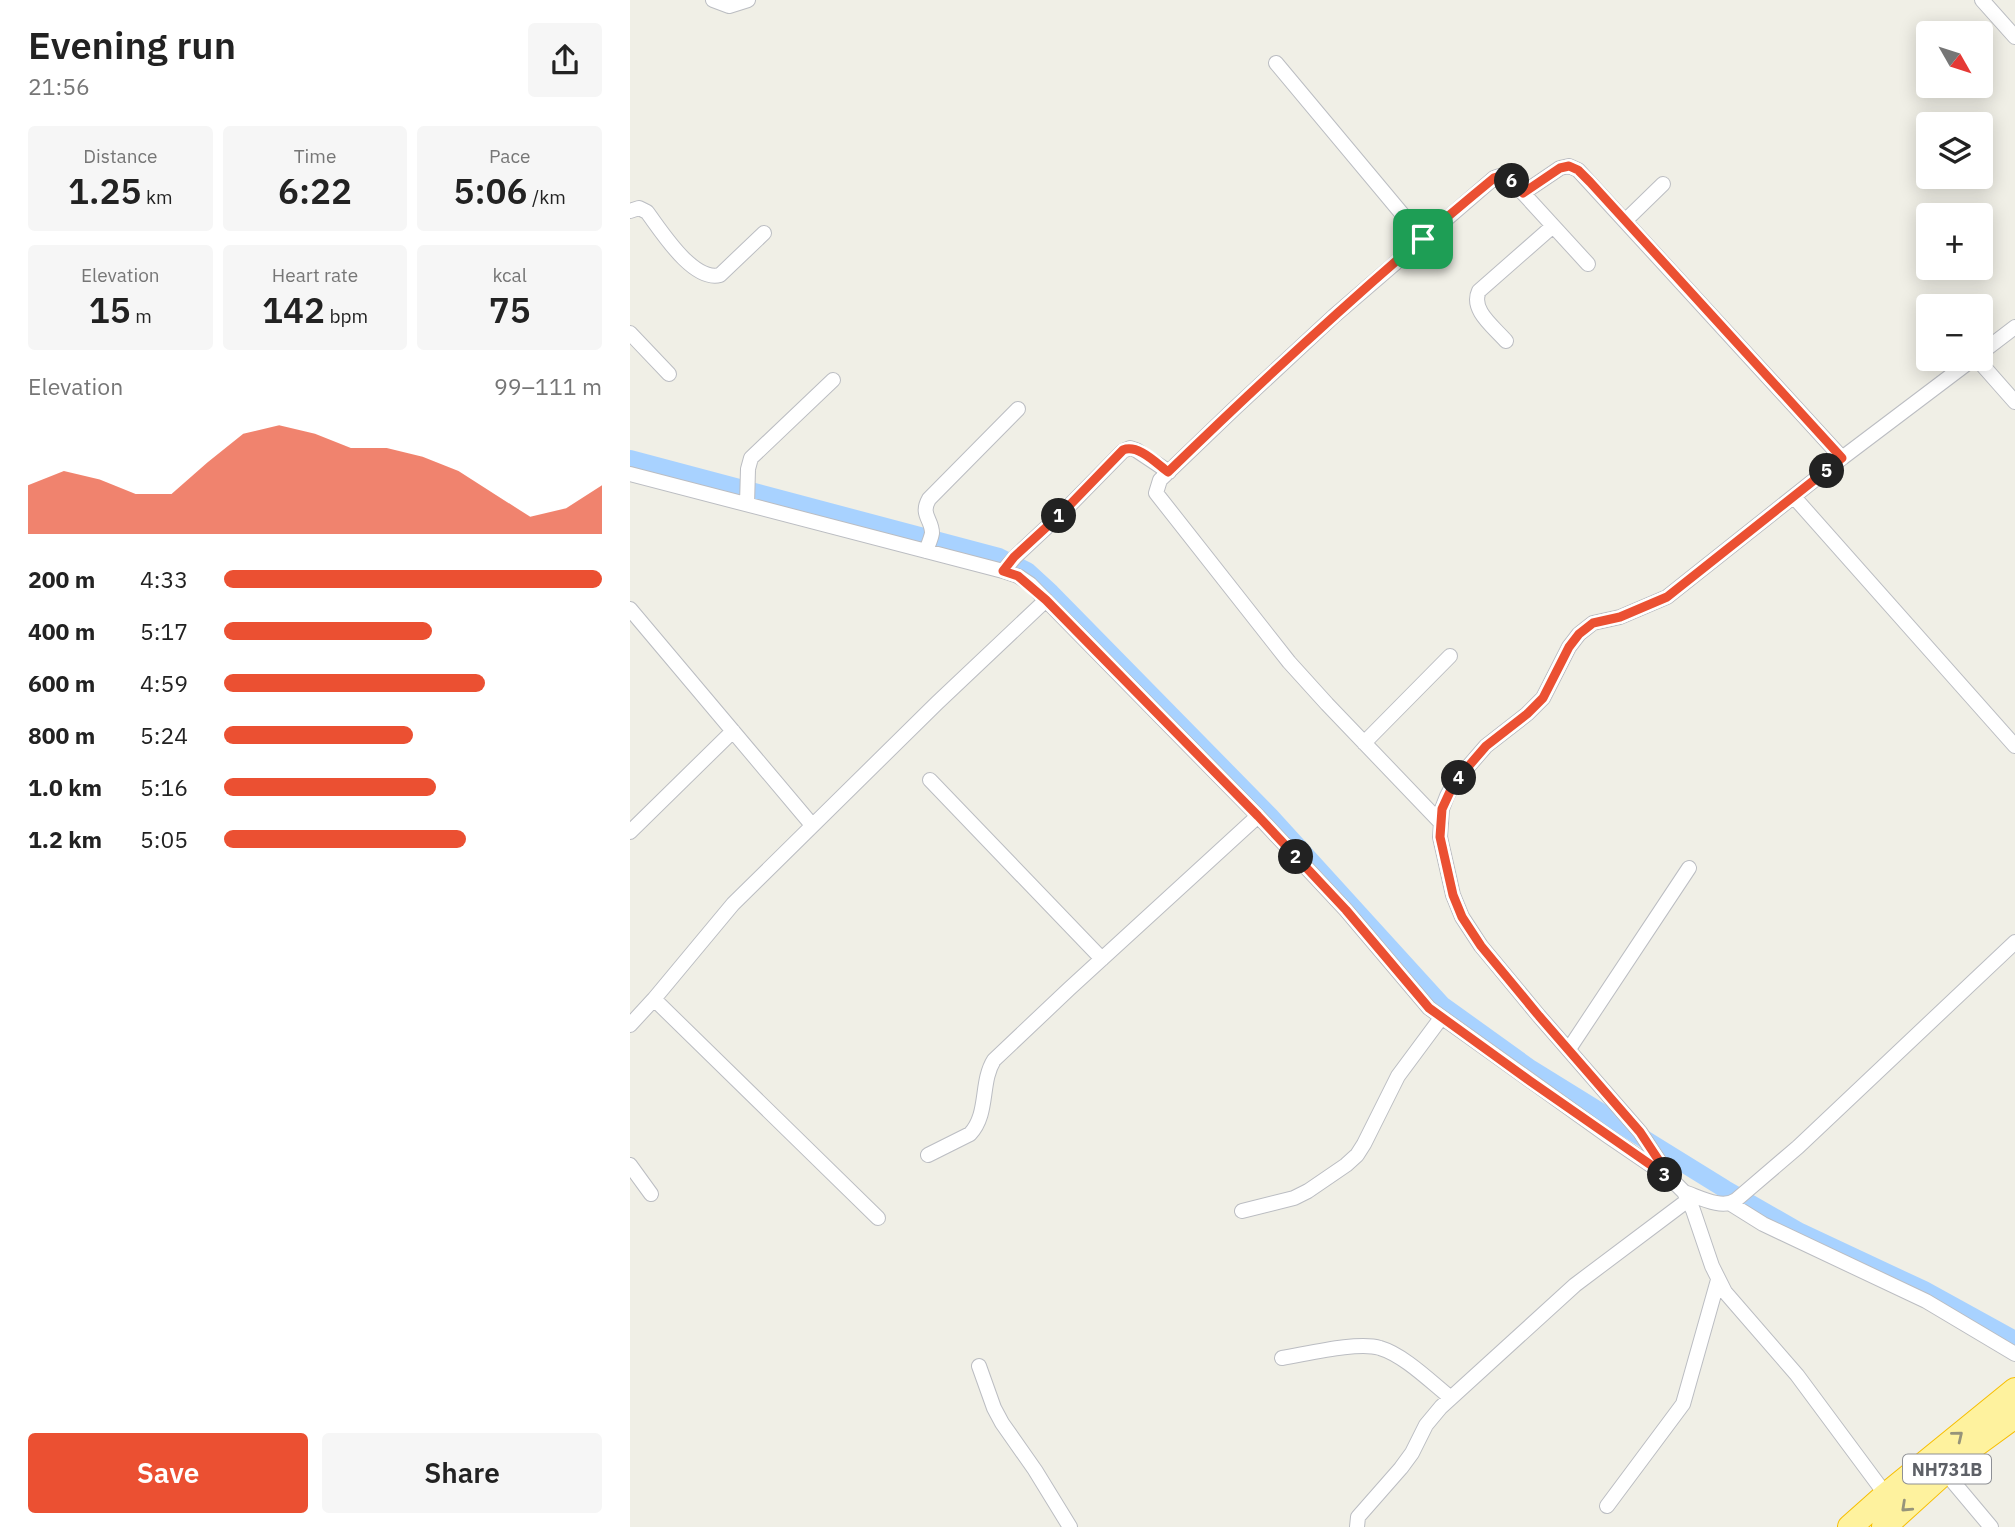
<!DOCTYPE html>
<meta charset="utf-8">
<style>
:root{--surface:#fff;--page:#f6f6f6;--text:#222;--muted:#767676;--accent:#eb5032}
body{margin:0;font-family:"IBM Plex Sans",sans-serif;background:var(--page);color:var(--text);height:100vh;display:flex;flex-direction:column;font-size:26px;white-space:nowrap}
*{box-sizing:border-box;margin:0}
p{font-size:23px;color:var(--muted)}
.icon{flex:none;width:38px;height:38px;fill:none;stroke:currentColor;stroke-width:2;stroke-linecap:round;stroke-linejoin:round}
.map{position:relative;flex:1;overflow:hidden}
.side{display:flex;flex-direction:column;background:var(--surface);width:630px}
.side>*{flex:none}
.needle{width:46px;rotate:129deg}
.fabs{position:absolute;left:1286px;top:21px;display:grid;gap:14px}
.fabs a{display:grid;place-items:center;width:77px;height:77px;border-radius:7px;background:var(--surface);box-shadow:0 4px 18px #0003;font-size:35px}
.pin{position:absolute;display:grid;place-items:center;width:60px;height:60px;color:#fff;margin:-30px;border-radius:14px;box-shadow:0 4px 10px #0006}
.km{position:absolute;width:35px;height:35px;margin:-18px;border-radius:50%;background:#222;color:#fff;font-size:19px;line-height:35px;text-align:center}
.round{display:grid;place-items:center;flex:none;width:74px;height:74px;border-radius:7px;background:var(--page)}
.overview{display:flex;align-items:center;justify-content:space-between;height:119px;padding:0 28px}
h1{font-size:38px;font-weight:600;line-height:52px}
.stats{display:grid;grid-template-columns:repeat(3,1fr);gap:10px;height:119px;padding:7px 28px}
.stats div{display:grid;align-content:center;border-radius:7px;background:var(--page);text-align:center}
.stats b{font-size:35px;font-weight:600}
.stats small{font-size:19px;font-weight:400}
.stats p{font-size:19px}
.chart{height:196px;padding:14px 28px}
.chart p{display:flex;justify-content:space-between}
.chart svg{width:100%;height:126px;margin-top:7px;fill:var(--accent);opacity:.7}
.button{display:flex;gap:14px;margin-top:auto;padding:14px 28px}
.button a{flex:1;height:80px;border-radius:7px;background:var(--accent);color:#fff;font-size:28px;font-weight:600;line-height:80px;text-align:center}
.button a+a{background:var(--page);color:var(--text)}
ul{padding:0 28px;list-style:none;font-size:23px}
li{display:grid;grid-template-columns:112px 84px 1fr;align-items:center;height:52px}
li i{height:18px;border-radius:9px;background:var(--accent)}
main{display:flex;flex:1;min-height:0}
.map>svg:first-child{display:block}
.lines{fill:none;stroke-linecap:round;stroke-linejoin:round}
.canal{stroke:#a8d2ff;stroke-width:18}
.minor-casing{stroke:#bbbdc2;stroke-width:16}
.trunk-casing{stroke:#f7be00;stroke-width:26}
.minor{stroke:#fff;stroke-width:14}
.trunk{stroke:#fef29e;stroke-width:24}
.oneway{stroke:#96947a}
.route-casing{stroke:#fff;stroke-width:14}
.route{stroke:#eb5032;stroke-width:9}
.labels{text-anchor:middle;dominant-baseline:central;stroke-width:6;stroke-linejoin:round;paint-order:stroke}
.shield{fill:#fff;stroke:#8e9095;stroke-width:2}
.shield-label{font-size:18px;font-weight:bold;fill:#5e6167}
</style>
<main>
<section class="side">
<div class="overview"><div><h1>Evening run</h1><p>21:56</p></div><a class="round"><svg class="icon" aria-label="share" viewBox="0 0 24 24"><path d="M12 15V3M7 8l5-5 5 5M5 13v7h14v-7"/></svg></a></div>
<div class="stats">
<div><p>Distance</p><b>1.25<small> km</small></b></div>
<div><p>Time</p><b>6:22</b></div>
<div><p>Pace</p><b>5:06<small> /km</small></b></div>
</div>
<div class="stats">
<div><p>Elevation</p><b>15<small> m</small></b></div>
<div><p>Heart rate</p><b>142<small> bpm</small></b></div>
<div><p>kcal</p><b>75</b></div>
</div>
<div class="chart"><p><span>Elevation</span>99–111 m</p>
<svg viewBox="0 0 160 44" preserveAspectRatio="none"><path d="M0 44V27L10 22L20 25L30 30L40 30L50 19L60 9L70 6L80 9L90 14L100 14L110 17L120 22L130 30L140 38L150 35L160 27V44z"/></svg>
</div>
<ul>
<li><b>200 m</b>4:33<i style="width:100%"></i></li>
<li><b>400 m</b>5:17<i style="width:55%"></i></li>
<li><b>600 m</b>4:59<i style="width:69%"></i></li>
<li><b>800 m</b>5:24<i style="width:50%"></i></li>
<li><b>1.0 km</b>5:16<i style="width:56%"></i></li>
<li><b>1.2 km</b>5:05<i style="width:64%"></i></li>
</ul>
<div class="button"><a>Save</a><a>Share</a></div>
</section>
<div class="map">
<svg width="1385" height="1527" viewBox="0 0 1385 1527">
<rect width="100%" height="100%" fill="#f0efe6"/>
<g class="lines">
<!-- canal -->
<path class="canal" d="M0,459l369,98 28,14 24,22 219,223 172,189 89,64 194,120 75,43 124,58 91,50"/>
<!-- minor casing -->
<g class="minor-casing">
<path id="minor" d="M83,0l16,6 19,-6
M1352,0l33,37
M646,63l147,176
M893,193l37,-25 9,-2 9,4 264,288
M0,211l9,-3 8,4c15,20 46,70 73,63l44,-42
M995,221l38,-37
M0,333l39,41
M876,341c-12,-14 -36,-31 -27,-50l74,-65
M1351,353l34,-26
M1347,359l38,43
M0,474l373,97 15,5 12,8 228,232 88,94 83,98 179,128 63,43 13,13 9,18 19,56 13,26 72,83 89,120
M1164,497l221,249
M117,504l1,-35 3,-11 82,-78
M296,551c2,-6 5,-12 6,-18 0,-14 -12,-18 -3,-34l89,-90
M373,571l12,-14 49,-46 59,-60 7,-3 6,2 33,22
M0,609l182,216
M734,743l86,-87
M300,780l172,179
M811,823l-114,-119 -38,-42 -133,-169 4,-13 75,-72 99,-92 160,-138c9,-4 12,-3 19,4l75,82
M0,832l103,-101
M24,999l224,219
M0,1025l24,-26 79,-95 204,-201 109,-103
M939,1049l120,-181
M298,1155l42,-21c19,-20 10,-52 24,-74l75,-71 189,-173
M0,1165l21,29
M1037,1173l-27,-41 -101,-116 -58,-70 -19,-29 -9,-22 -13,-58 2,-28 5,-13 7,-13 32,-37 41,-32 16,-16 26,-51 10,-13 14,-11 27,-6 47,-20 175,-139 131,-99
M1054,1192c15,5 38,18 52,8l62,-53 217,-205
M1101,1204l32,20 163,77 89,53
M612,1211l52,-13 14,-7 38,-26 11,-10 7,-11 34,-68 43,-58
M652,1358c25,-4 76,-17 98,-10 24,7 51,34 71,50
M349,1366l15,42 8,15 33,47 35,57
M1314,1471l47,56
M977,1506l76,-102 35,-124
M727,1527l1,-10 43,-49 11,-15 14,-28 15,-18 134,-122 113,-85"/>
</g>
<!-- trunk casing -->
<g class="trunk-casing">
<path id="trunk" d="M1220,1527l36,-32 129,-105
M1254,1527l87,-79 44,-32"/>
</g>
<!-- minor -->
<use href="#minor" class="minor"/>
<!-- trunk -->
<use href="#trunk" class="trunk"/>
</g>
<!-- one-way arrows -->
<defs><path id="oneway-chevron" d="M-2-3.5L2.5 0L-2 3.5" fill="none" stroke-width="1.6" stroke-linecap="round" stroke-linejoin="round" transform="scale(1.75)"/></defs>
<g class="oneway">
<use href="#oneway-chevron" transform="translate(1328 1436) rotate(-39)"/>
<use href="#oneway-chevron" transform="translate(1276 1507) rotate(137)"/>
</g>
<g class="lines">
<!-- route casing -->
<g class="route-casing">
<path id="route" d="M939,166l9,4 12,12 252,276 -175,139 -47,20 -27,6 -14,11 -10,13 -26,51 -16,16 -41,32 -32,37 -12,26 -2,28 13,58 9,22 19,29 58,70 101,116 31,47 -141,-98 -101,-73 -83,-98 -88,-94 -212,-216 -28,-24 -15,-5 11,-14 50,-46 59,-61c15,-6 33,13 45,22 105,-102 213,-201 326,-294 14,-6 20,5 29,15l37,-25z"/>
</g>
<!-- route -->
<use href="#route" class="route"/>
</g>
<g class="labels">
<!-- shield labels -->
<rect class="shield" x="1273" y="1454.5" width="88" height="29" rx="5"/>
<g class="shield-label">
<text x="1317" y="1469">NH731B</text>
</g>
</g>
</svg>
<div class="fabs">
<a><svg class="needle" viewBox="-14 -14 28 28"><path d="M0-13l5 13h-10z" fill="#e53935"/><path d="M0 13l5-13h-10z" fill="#767676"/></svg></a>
<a><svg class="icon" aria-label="layers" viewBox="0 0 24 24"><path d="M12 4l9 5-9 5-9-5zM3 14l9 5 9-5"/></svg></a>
<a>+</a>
<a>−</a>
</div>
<div class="pin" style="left:793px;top:239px;background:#1e9e55"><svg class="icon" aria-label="arrive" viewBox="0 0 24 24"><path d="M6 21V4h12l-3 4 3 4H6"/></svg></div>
<b class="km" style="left:429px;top:516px">1</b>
<b class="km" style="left:666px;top:857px">2</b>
<b class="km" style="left:1035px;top:1175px">3</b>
<b class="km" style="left:829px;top:778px">4</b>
<b class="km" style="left:1197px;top:471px">5</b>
<b class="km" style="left:882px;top:181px">6</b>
</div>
</main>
